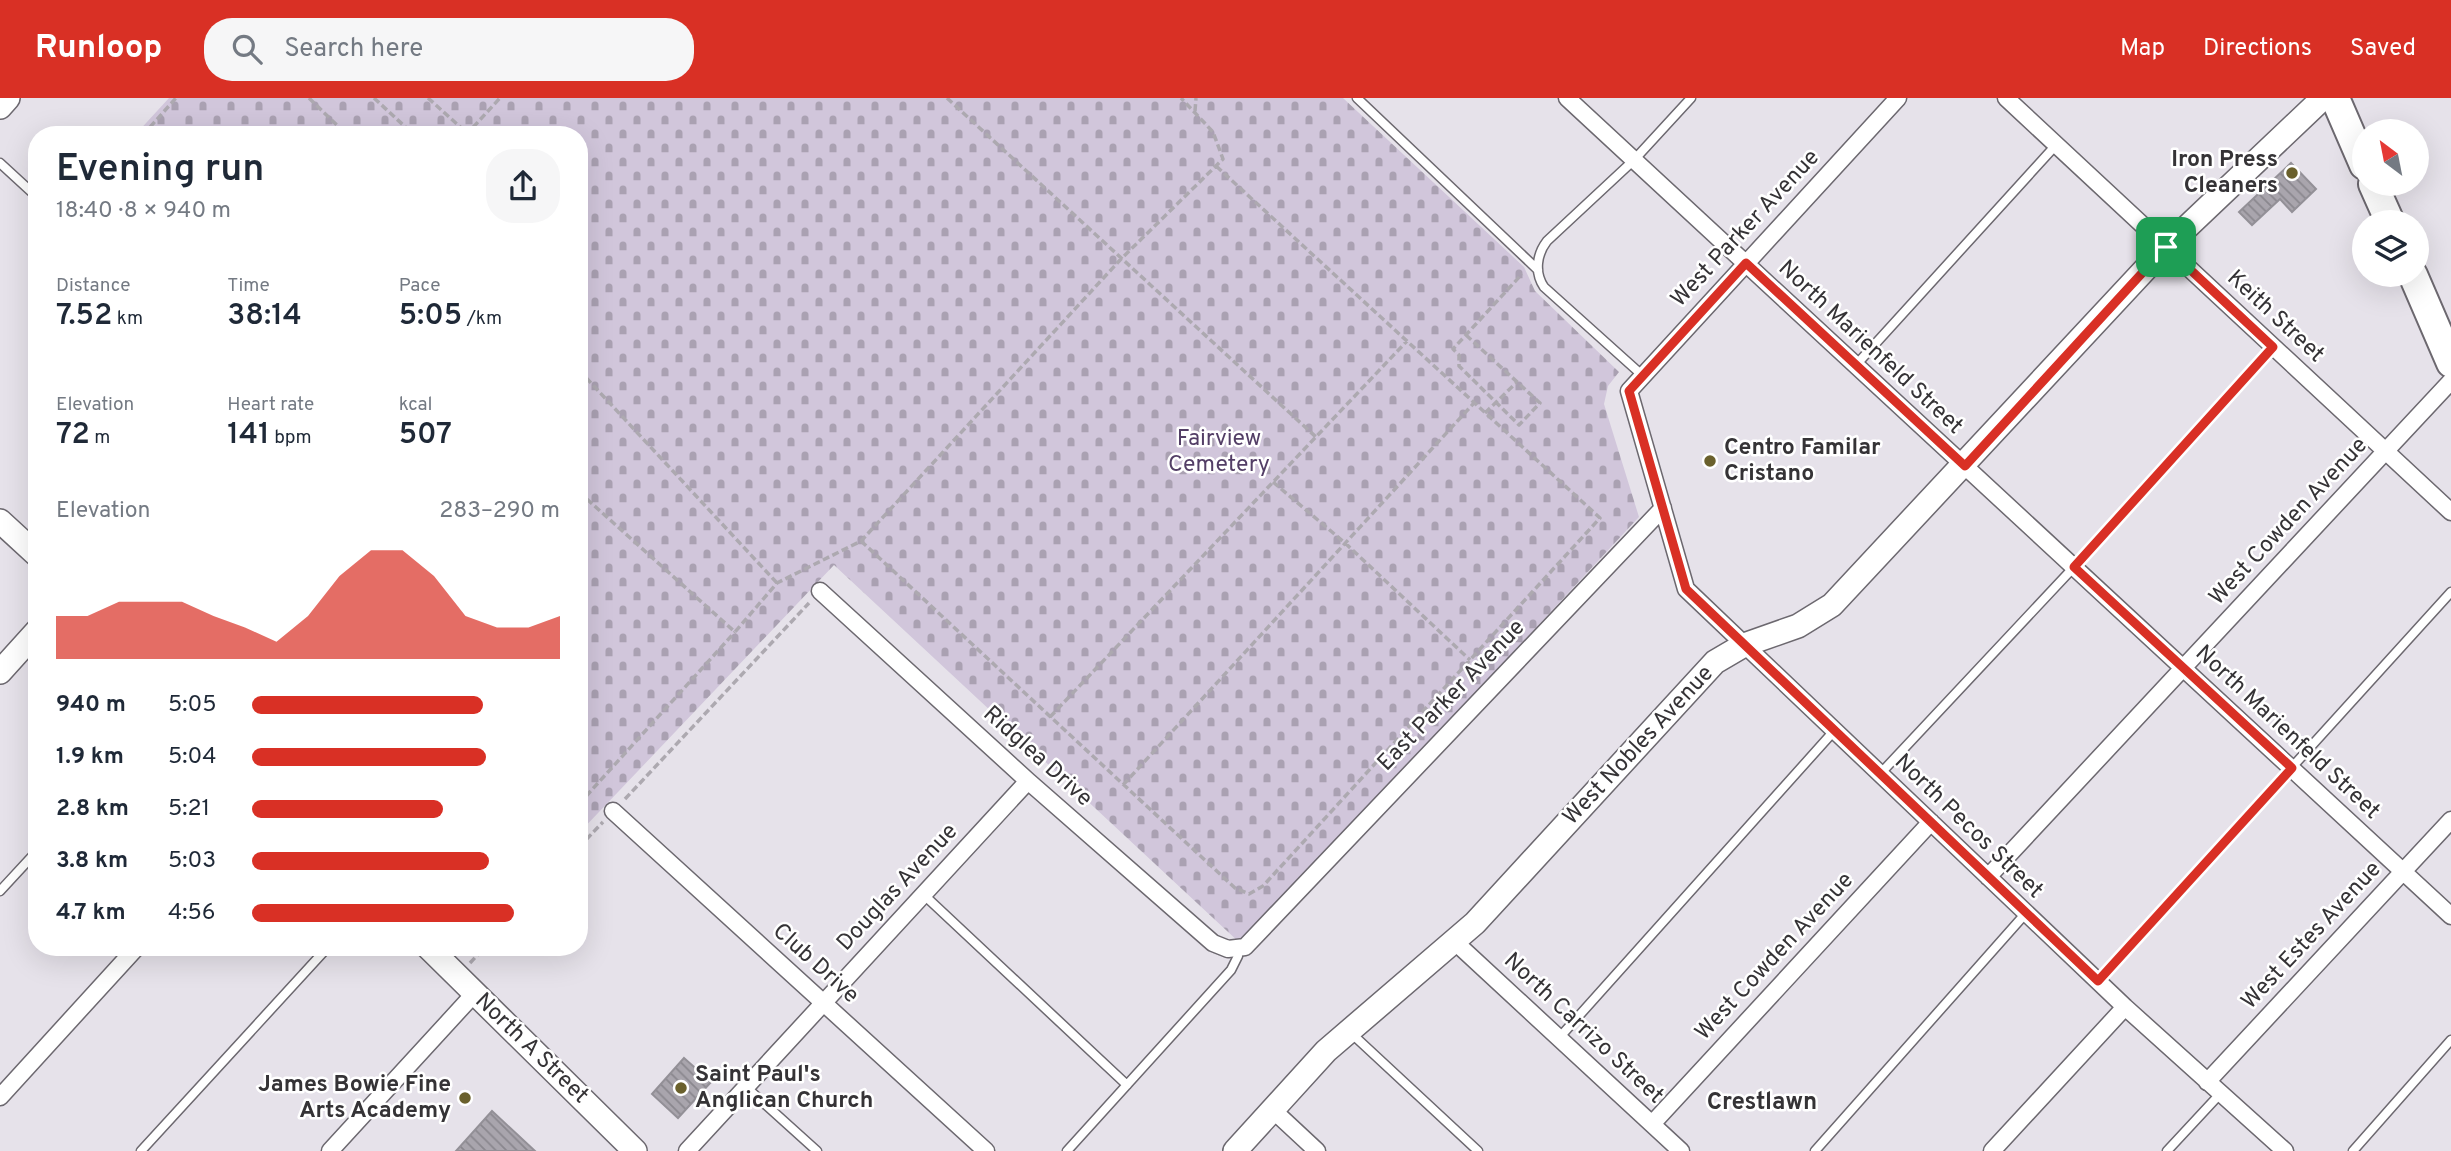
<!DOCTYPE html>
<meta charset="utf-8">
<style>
:root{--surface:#fff;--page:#f6f6f7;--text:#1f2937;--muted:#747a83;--accent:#d93025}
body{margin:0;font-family:Overpass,sans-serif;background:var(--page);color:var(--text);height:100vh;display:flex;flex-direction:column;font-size:26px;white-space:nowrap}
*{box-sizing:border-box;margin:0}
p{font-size:23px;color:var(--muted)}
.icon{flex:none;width:38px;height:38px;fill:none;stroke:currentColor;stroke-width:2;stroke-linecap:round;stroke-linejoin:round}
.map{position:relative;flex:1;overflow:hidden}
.details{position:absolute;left:28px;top:28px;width:560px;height:830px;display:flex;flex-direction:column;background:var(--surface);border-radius:28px;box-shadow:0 7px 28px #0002}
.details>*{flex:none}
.needle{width:46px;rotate:328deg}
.buttons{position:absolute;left:2352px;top:21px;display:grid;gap:14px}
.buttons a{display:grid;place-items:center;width:77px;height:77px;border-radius:50%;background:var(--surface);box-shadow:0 7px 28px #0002;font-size:35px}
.pin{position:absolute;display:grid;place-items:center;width:60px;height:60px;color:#fff;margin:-30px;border-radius:14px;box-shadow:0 4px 10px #0006}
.round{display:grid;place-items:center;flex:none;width:74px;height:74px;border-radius:28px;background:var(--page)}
.headline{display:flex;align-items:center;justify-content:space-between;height:119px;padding:0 28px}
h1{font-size:38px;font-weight:600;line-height:52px}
.metrics{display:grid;grid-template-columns:repeat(3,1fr);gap:10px;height:119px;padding:7px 28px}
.metrics div{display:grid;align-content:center}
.metrics b{font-size:30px;font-weight:600}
.metrics small{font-size:19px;font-weight:400}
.metrics p{font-size:19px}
.chart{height:196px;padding:14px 28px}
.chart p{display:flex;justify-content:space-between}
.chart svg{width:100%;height:126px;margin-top:7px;fill:var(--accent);opacity:.7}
ul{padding:0 28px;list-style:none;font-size:23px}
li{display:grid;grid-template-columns:112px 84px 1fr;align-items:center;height:52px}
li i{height:18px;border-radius:9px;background:var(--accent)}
header{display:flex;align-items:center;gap:42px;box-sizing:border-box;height:98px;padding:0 35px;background:var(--accent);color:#fff}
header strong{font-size:33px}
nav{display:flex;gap:38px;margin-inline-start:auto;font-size:24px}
.search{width:490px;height:63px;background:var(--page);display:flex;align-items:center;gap:18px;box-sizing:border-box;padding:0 24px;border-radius:28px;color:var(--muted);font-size:26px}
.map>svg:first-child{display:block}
.cemetery{fill:url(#cemetery-stones)}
.building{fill:url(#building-back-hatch);stroke:#939097;stroke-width:2}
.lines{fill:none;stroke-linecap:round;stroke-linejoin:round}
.lane-casing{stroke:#6c686f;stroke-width:11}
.street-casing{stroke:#6c686f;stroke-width:19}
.secondary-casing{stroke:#6c686f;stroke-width:26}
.highway-casing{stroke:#6c686f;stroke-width:32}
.path{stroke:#ada9b0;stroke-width:3.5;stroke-dasharray:7 3.5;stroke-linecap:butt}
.lane{stroke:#fff;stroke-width:8}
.street{stroke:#fff;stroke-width:16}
.secondary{stroke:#fff;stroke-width:23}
.highway{stroke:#fff;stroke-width:28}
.route-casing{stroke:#fff;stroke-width:14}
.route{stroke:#d93025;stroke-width:9}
.poi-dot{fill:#6a602c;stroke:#fff;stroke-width:2.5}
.labels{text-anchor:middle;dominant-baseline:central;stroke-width:5;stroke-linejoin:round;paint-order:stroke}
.poi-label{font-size:23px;font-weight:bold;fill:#353336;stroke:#fff;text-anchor:end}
.street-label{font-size:23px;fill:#353336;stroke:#fff}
.park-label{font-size:23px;fill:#533e66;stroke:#fff}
.neighbourhood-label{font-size:24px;font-weight:bold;fill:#353336;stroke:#fff}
</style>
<header>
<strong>Runloop</strong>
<div class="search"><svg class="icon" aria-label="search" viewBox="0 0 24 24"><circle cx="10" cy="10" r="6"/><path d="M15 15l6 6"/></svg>Search here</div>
<nav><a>Map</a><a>Directions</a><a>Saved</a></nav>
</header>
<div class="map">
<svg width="2451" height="1053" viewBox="0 0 2451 1053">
<defs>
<pattern id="cemetery-stones" width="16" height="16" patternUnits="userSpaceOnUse" patternTransform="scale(1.75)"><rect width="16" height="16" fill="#d1c6db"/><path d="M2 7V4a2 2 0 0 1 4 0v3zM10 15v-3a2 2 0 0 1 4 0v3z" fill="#aaa1b2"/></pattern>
<pattern id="building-back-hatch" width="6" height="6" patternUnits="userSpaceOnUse" patternTransform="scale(1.75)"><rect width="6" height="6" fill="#a9a5ad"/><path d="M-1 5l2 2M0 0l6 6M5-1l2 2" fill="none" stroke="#8a878e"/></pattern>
</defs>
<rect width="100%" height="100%" fill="#e6e2ea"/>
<!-- cemetery -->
<path class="cemetery" d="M169,0h1174l181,169 11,24 84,81 -11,14 -4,18 35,113 -398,427 -407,-379 -255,268v-698h-444z"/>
<!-- building -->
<path class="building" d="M2291,65l25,26 -24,23 -12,-13 -28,26 -13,-13z
M684,960l27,24 -33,36 -26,-24z
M492,1013l43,40h-79z"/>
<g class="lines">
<!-- lane casing -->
<g class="lane-casing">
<path id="lane" d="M1357,0l181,172
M0,65l37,34
M1856,267l200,-220
M1642,277l-98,-88c-10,-15 -7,-33 3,-46l87,-81 57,-62
M1880,676l194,-207 199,-220
M0,793l37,-40
M923,796l204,191
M2098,883l353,-389
M1351,935l127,118
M1559,940l275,-307
M746,989l71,64
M141,1053l187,-204
M1067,1053l164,-181 7,-14 -1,-8
M1815,1053l211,-238
M2167,1053l53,-57
M2353,1053l98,-111"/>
</g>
<!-- street casing -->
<g class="street-casing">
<path id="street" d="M1567,0l884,818
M1898,0l-269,293 57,198 439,418 160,144
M2006,0l445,414
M820,493l208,190 185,162 15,6 17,-2 418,-439
M613,713l373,340
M1988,779l463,-496
M1454,843l227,210
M2207,984l244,-262
M0,999l137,-150
M1273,1012l44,41
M1652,1026l279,-302
M330,1053l144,-157
M687,1053l341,-370
M1992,1053l133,-144"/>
</g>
<!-- secondary casing -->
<g class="secondary-casing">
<path id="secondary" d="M0,9l8,-9
M0,423l37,34
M0,574l37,-41
M428,849l207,204
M1235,1053l91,-100 149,-128 240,-261 29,-17 54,-19 34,-21 334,-358 157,-149"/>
</g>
<!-- highway casing -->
<g class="highway-casing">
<path id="highway" d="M2335,0l29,67
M2373,86l17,38
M2413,177l38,88"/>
</g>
<!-- path -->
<path class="path" d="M309,0l38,37
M374,0l40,37
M428,0l39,35
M947,0l369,339
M1195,13l1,-13
M143,37l33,-37
M466,37l34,-37
M1466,237l74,68 -21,22 -60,-59v-11l-6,-6 69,-75
M579,272l198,213
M1485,315l31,-30
M1273,384l72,61 125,117
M579,394l156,140 42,-49 84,-42 260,-282 102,-100 -10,-27 -32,-34
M861,443l374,347 14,6 14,-8 337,-368 -384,-352
M1050,619l357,-376
M1123,687l351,-382
M625,701l184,-196
M579,706l156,-172
M579,749l24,-25
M470,865l15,-16"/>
<!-- lane -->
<use href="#lane" class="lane"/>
<!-- street -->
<use href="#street" class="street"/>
<!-- secondary -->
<use href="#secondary" class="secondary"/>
<!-- highway -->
<use href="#highway" class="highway"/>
</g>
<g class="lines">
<!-- route casing -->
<g class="route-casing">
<path id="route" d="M2166,149l107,100 -199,220 218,201 -194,213 -412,-392 -57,-198 117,-128 219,203z"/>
</g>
<!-- route -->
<use href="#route" class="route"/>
</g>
<!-- markers -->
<g class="poi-dot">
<circle cx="2292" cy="75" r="7"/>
<circle cx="1710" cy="363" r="7"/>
<circle cx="681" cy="990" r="7"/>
<circle cx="465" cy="1000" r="7"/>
</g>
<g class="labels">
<!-- poi labels -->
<g class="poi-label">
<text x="2278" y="62">Iron Press<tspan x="2278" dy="26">Cleaners</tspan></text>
<text x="1724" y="350" text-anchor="start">Centro Familar<tspan x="1724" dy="26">Cristano</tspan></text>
<text x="695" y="977" text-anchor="start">Saint Paul's<tspan x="695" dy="26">Anglican Church</tspan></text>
<text x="451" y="987">James Bowie Fine<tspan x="451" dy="26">Arts Academy</tspan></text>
</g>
<!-- street labels -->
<g class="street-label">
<text transform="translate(1746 131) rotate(-47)">West Parker Avenue</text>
<text transform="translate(2275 219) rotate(43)">Keith Street</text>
<text transform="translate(1870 250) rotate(43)">North Marienfeld Street</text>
<text transform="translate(2289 424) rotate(-47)">West Cowden Avenue</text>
<text transform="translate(1452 598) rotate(-46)">East Parker Avenue</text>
<text transform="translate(2287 635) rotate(43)">North Marienfeld Street</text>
<text transform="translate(1639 648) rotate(-47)">West Nobles Avenue</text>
<text transform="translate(1037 659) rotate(42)">Ridglea Drive</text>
<text transform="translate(1968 729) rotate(44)">North Pecos Street</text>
<text transform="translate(898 790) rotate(-47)">Douglas Avenue</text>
<text transform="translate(2312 838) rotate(-47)">West Estes Avenue</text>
<text transform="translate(1775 859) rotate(-47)">West Cowden Avenue</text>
<text transform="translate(815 866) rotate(42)">Club Drive</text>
<text transform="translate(1583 931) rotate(43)">North Carrizo Street</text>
<text transform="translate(531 951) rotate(44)">North A Street</text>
</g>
<!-- park labels -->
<g class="park-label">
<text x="1219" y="341">Fairview<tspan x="1219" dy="26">Cemetery</tspan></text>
</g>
<!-- neighbourhood labels -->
<g class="neighbourhood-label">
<text x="1762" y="1005">Crestlawn</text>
</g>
</g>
</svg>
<div class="buttons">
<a><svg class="needle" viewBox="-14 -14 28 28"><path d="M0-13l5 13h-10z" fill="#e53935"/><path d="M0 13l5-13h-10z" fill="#747a83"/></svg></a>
<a><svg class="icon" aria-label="layers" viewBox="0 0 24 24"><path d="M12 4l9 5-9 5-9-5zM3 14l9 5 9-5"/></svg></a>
</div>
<div class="pin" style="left:2166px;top:149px;background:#1e9e55"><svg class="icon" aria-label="arrive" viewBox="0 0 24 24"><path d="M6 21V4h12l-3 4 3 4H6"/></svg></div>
<section class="details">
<div class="headline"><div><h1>Evening run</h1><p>18:40 · 8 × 940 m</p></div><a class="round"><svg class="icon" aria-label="share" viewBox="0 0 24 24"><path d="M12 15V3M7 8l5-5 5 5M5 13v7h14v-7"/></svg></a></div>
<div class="metrics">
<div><p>Distance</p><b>7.52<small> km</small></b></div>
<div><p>Time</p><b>38:14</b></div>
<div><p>Pace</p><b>5:05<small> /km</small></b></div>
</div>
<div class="metrics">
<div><p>Elevation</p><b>72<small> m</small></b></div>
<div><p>Heart rate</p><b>141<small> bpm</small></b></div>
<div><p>kcal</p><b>507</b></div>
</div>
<div class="chart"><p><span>Elevation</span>283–290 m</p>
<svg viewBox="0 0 160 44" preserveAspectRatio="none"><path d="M0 44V29L10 29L20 24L30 24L40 24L50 29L60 33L70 38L80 29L90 15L100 6L110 6L120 15L130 29L140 33L150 33L160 29V44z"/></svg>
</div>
<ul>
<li><b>940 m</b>5:05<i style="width:75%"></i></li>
<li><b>1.9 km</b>5:04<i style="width:76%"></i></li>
<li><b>2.8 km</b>5:21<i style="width:62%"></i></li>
<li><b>3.8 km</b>5:03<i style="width:77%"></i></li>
<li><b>4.7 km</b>4:56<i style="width:85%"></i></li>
</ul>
</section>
</div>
